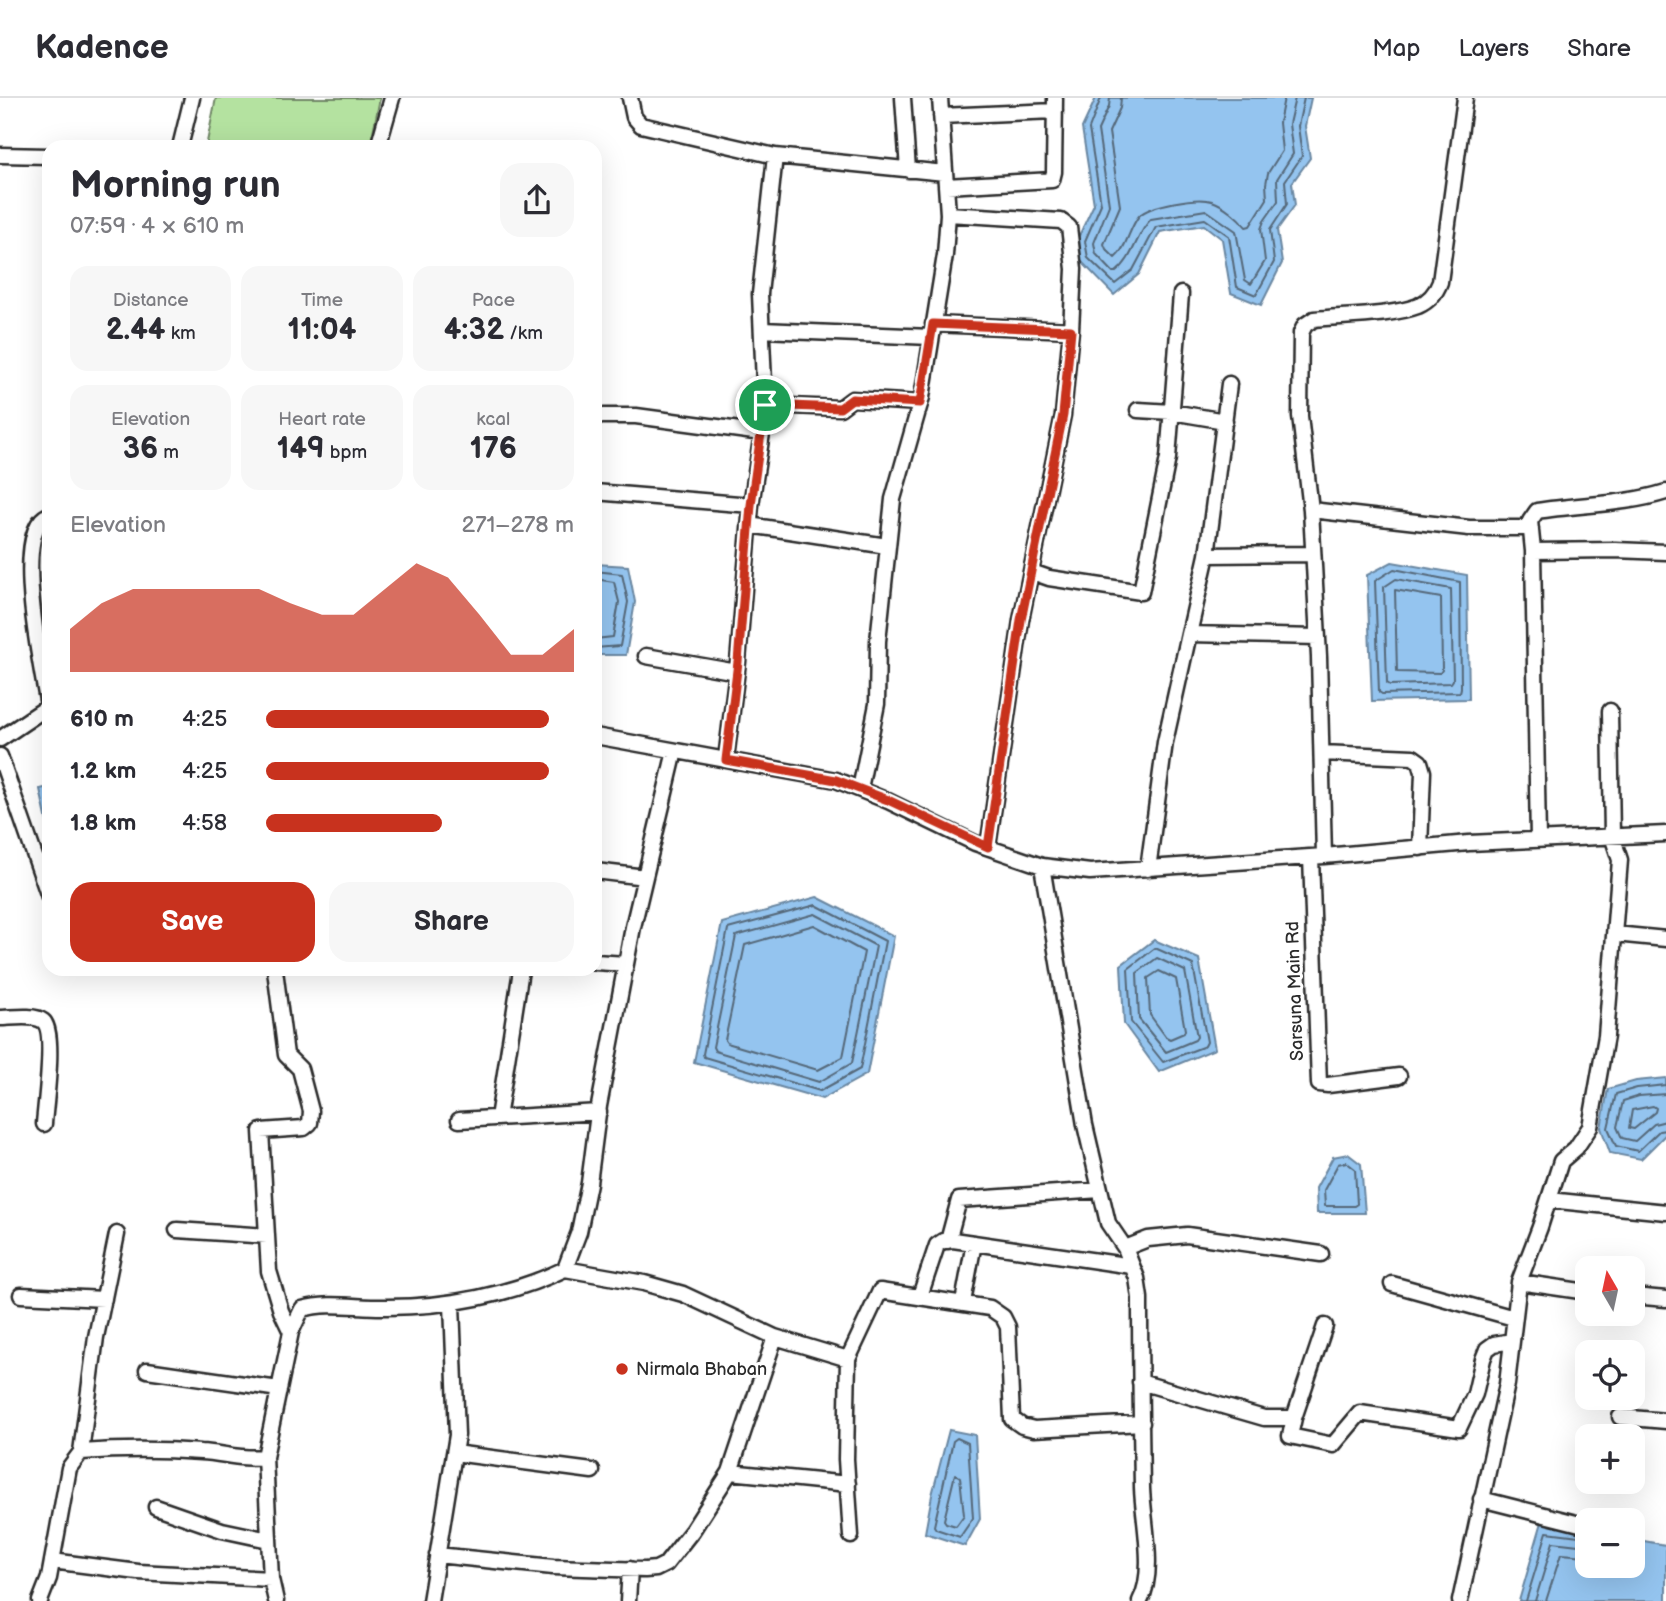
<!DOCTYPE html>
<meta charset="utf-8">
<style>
:root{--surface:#fff;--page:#f7f7f7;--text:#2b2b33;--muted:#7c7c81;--line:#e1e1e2;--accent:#c8321e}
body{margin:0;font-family:"Balsamiq Sans",sans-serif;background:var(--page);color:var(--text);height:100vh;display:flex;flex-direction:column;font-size:26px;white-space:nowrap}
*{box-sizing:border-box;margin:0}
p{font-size:23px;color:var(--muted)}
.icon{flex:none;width:38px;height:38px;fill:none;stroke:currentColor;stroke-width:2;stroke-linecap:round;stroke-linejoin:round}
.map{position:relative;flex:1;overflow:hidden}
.sheet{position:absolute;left:42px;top:42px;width:560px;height:836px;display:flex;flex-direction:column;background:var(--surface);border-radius:21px;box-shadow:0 7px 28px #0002}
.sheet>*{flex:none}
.needle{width:46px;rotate:351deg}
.tools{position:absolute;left:1575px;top:1158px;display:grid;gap:14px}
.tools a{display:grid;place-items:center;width:70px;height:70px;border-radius:14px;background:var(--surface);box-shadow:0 7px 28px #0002;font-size:35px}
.pin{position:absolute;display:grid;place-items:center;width:60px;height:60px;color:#fff;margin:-30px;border:4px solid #fff;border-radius:50%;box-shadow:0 2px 7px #0007}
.round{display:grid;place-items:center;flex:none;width:74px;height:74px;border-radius:21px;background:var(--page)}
.summary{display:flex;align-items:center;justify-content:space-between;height:119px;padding:0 28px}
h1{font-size:38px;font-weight:600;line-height:52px}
.stats{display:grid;grid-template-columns:repeat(3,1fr);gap:10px;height:119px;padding:7px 28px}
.stats div{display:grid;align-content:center;border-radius:18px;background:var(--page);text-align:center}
.stats b{font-size:30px;font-weight:600}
.stats small{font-size:19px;font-weight:400}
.stats p{font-size:19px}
.chart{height:196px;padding:14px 28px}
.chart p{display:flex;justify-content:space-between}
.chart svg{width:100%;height:126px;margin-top:7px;fill:var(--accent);opacity:.7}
.primary-button{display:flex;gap:14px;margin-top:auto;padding:14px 28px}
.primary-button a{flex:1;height:80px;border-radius:21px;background:var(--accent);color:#fff;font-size:28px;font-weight:600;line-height:80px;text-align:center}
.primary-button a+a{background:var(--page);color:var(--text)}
ul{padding:0 28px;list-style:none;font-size:23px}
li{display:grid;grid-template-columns:112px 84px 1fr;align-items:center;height:52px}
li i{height:18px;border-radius:9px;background:var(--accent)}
header{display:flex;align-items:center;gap:42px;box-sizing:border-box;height:98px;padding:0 35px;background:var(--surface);border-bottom:2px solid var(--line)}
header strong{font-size:33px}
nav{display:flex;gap:38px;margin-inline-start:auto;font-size:24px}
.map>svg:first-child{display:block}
.green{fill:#b4e2a0;stroke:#708666;stroke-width:2}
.water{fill:#94c4ef;stroke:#6a87a1;stroke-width:2}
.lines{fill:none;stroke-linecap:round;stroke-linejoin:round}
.shore{stroke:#556879;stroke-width:2}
.street-casing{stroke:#2b2b2b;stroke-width:19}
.street{stroke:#fff;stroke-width:14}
.route-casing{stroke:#fff;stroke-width:14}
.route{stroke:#c8321e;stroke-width:9}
.poi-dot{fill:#c8321e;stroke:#fff;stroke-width:2.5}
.labels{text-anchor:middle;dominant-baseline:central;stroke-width:6;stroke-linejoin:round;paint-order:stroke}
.street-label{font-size:18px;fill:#2b2b2b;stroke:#fff}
.poi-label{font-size:18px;fill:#2b2b2b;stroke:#fff;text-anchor:start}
</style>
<header>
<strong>Kadence</strong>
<nav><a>Map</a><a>Layers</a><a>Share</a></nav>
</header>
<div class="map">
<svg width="1666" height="1503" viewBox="0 0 1666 1503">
<rect width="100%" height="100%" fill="#fff"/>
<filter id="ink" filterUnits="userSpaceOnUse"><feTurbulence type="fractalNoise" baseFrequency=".0143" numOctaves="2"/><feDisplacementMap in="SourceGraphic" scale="14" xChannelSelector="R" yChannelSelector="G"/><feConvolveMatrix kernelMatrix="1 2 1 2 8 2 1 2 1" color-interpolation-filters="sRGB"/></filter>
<g filter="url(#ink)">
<!-- green -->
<path class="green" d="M216,0h164l-10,49h-164z"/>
<!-- water -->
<path class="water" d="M1096,0h215l-6,28 5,32 -18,25 3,22 -18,25 5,33 -21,42 -30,-12 -9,-54 -18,-14 -44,7 -21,42 -25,21 -33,-34 -4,-21 17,-36 -12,-76z
M1392,464l75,13 2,124 -97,2 -5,-126z
M595,466l33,2 7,36 -9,53h-31z
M49,689v44l-9,-42z
M817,799l77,39 -27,138 -45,25 -128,-37 28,-139z
M1154,842l45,19 16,90 -56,23 -35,-48 -3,-59z
M1666,980v56l-25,25 -31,-6 -9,-25 7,-39 28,-8z
M1348,1056l13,10 4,49h-48l-1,-25 17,-31z
M949,1332l26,5 5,84 -15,27 -40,-13 7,-38z
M1542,1424l45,8v36h46v-27l33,6v56h-147z"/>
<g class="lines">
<!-- shore -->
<path class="shore" d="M1101,0l-12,31 12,75 -16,37 3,17 27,26 18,-14 23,-43 49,-8 24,17 8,51 19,8 18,-33 -4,-32 17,-26 -2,-23 17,-25 -4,-30 6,-28
M1110,0l-1,8 -11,24 11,75 -15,38 2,11 17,18h3c18,-14 20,-38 35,-53l55,-9 30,21 9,49 6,4 14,-23 -4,-32 3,-8 14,-20 -1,-22 16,-25 -4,-30 6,-26
M1121,0l-1,10 -11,24 11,74 -16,38 2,5 9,9c12,-10 14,-30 24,-42 10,-11 59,-20 73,-15 12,4 26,16 34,26l4,-1 17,-27 -1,-15 2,-11 14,-22 -3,-28 5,-25
M1394,471l66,13 1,106 -1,4 -78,2 -3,-2 -4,-111z
M595,473l27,3 6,28 -8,44 -25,2
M595,481l19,3 5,20 -6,35 -18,2
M1396,481l55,10 2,91 -2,3 -61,2 -3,-2 -3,-96z
M1395,492l46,8 1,72 -2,3 -43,-1z
M816,807l69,36 -25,128 -40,22 -116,-34 -1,-3 25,-125z
M815,816l61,32 -24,117 -33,19 -104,-31 -2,-4 23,-111z
M814,827l50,27 -21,105 -25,13 -91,-27 -2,-3 20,-95z
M1155,850l38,17 14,77 -2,4 -42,16 -32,-40 -3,-53z
M1157,860l28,13 12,66 -2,3 -29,12 -27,-33 -2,-46z
M1159,873l17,8 9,51 -1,3 -14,6 -4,-2 -16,-22 -2,-37z
M1666,987l-29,3 -21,6 -8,34 8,18 22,5 21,-20 7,-1
M1666,996l-27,2 -16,5 -6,26 5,11 13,3 19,-17 12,-3
M1653,1008l3,2 -1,4 -21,17 -5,-1 3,-18z
M1346,1064l9,7 2,35 -3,2h-29l-1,-16 14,-26z
M957,1340l11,5 5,75 -13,19 -24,-8 -2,-3 19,-85z
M955,1376l5,3 4,38 -8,11 -10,-3 -2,-3z
M1526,1503l21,-69 40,5
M1535,1503l18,-59 34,4
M1546,1503l15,-47 26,2"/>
<!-- street casing -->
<g class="street-casing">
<path id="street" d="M630,0l4,19 7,8 134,31
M903,0l5,72
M1465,0l-25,184c-4,11 -11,19 -22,24 -26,10 -75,10 -104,13l-9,6 -4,8 -1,83 11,94 158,18h62
M941,18l114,-5
M180,49l12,-49
M378,49l14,-49
M0,57l49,1
M946,88l106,-6 2,-8 1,-74
M948,116l113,7 8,6 5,42 -3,61 -8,85 -42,205 -33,227
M933,226l138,6
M762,232l169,7
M765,307l75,3 12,-9 68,4
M1138,312l34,2 53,9
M595,318h41l126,17
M595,394l156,13
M1666,394c-41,13 -86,12 -129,19l-7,10 3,30 82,-1 51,2
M1311,412l8,147 5,199
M749,427l138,21
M1533,453l5,289
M1313,456l-106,1 -18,79 129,3
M1207,457l22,-171
M1032,474l17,6 92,14 27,-134 13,-164
M646,558l91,16
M48,608c-5,-32 -38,-178 1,-191
M595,638l241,44 52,21 87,42 67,23 48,6 234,-16 145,-13 197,-9
M0,641l49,-33
M1322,655l91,4 7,5 3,10 -3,76
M0,658l49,141
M726,661l12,-97 13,-157 11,-72 3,-28 -5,-111 15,-138 170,17
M860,691l17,-85 1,-63 15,-142 29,-102 23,-142 3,-41 -8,-116
M1311,759l8,227 9,1 71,-9
M1042,768l43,259 23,98 17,25 12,30 3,20c0,64 1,127 2,190 1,33 14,84 -2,113
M1148,771l17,-127 24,-108
M595,773l50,6
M1615,836l51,5
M595,864l31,2
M275,872l11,85 14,14 11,42 -1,12 -6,5 -43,3 8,140 12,40 10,21
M0,920c11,0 34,-4 43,3 13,10 2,86 1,103
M498,1020l23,-148
M459,1022l140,-8
M1549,1102l117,12
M177,1132l90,6
M948,1143l11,-41 141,-10
M1125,1150l23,-9 39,-4 134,19
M565,1171l79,14 39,11 92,43 73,22 32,-68 110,17 13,9 5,10 4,92 10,7 12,3 108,-6
M1519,1184l68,10
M1392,1186l122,34
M21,1197l83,4
M920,1198l17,-51 6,-4 10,-1 179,26
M1633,1198l33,3
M963,1204l11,-59
M848,1261l-2,100 5,77
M147,1272l132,19
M1140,1284l124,36h30l31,-92
M1620,1319l46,4
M1294,1320l-4,18 43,9 27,-32 99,15 16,-34 8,-35 4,-10 7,-5 18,-3
M81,1354l15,-115 21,-103
M454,1355l138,18
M265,1359l6,122 5,22
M730,1374l118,12
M1481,1401l99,25
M156,1409l66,23 47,10
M437,1457l116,12 92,3 11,-1 10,-5 26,-33 38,-59 45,-135
M52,1463l86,11 133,7
M40,1503l9,-23 20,-110 12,-16c40,-3 80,-3 120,0 22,1 41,8 64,5l26,-125 11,-23c27,-8 57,-1 85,-2 60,0 124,-12 178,-38l14,-37 10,-49 10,-77 34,-179 42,-176
M430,1503l27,-166 -5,-131
M628,1503l2,-32
M1460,1503l47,-217 12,-102 21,-55 21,-66 15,-13 14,-21 16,-91 14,-176 -8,-24 -2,-125"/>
</g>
<!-- street -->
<use href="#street" class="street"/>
</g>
</g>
<g class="lines" filter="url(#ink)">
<!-- route casing -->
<g class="route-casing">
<path id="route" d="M933,226l138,6 -8,85 -42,205 -33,227 -100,-47 -52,-20 -110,-20 12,-98 13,-157 14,-100 75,3 12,-9 68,4z"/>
</g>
<!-- route -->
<use href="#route" class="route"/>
</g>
<!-- markers -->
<circle class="poi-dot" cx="622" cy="1271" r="7"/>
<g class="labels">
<!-- street labels -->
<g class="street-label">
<text transform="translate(1295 893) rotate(-92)">Sarsuna Main Rd</text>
</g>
<!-- poi labels -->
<g class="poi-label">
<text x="636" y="1271">Nirmala Bhaban</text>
</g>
</g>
</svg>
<div class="tools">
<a><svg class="needle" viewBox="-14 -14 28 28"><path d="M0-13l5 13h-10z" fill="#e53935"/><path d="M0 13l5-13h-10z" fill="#7c7c81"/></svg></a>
<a><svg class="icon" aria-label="locate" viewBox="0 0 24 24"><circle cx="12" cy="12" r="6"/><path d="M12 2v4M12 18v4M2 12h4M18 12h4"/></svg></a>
<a>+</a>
<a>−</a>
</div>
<div class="pin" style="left:765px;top:307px;background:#1e9e55"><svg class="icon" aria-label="arrive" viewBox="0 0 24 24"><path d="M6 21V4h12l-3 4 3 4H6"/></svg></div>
<section class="sheet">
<div class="summary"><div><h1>Morning run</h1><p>07:59 · 4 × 610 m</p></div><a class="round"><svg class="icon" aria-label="share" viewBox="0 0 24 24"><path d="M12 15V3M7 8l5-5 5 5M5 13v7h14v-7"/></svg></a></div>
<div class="stats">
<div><p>Distance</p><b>2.44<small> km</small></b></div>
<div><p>Time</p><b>11:04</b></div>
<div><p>Pace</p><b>4:32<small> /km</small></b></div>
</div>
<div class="stats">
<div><p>Elevation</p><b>36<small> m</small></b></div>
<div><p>Heart rate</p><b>149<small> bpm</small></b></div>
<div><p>kcal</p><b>176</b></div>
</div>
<div class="chart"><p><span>Elevation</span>271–278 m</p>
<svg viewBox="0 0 160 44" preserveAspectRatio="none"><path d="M0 44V29L10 20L20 15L30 15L40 15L50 15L60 15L70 20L80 24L90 24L100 15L110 6L120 11L130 24L140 38L150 38L160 29V44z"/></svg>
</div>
<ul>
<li><b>610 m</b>4:25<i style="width:92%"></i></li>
<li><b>1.2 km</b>4:25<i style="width:92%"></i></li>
<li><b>1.8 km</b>4:58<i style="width:57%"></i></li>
</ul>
<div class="primary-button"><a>Save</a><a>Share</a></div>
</section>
</div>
